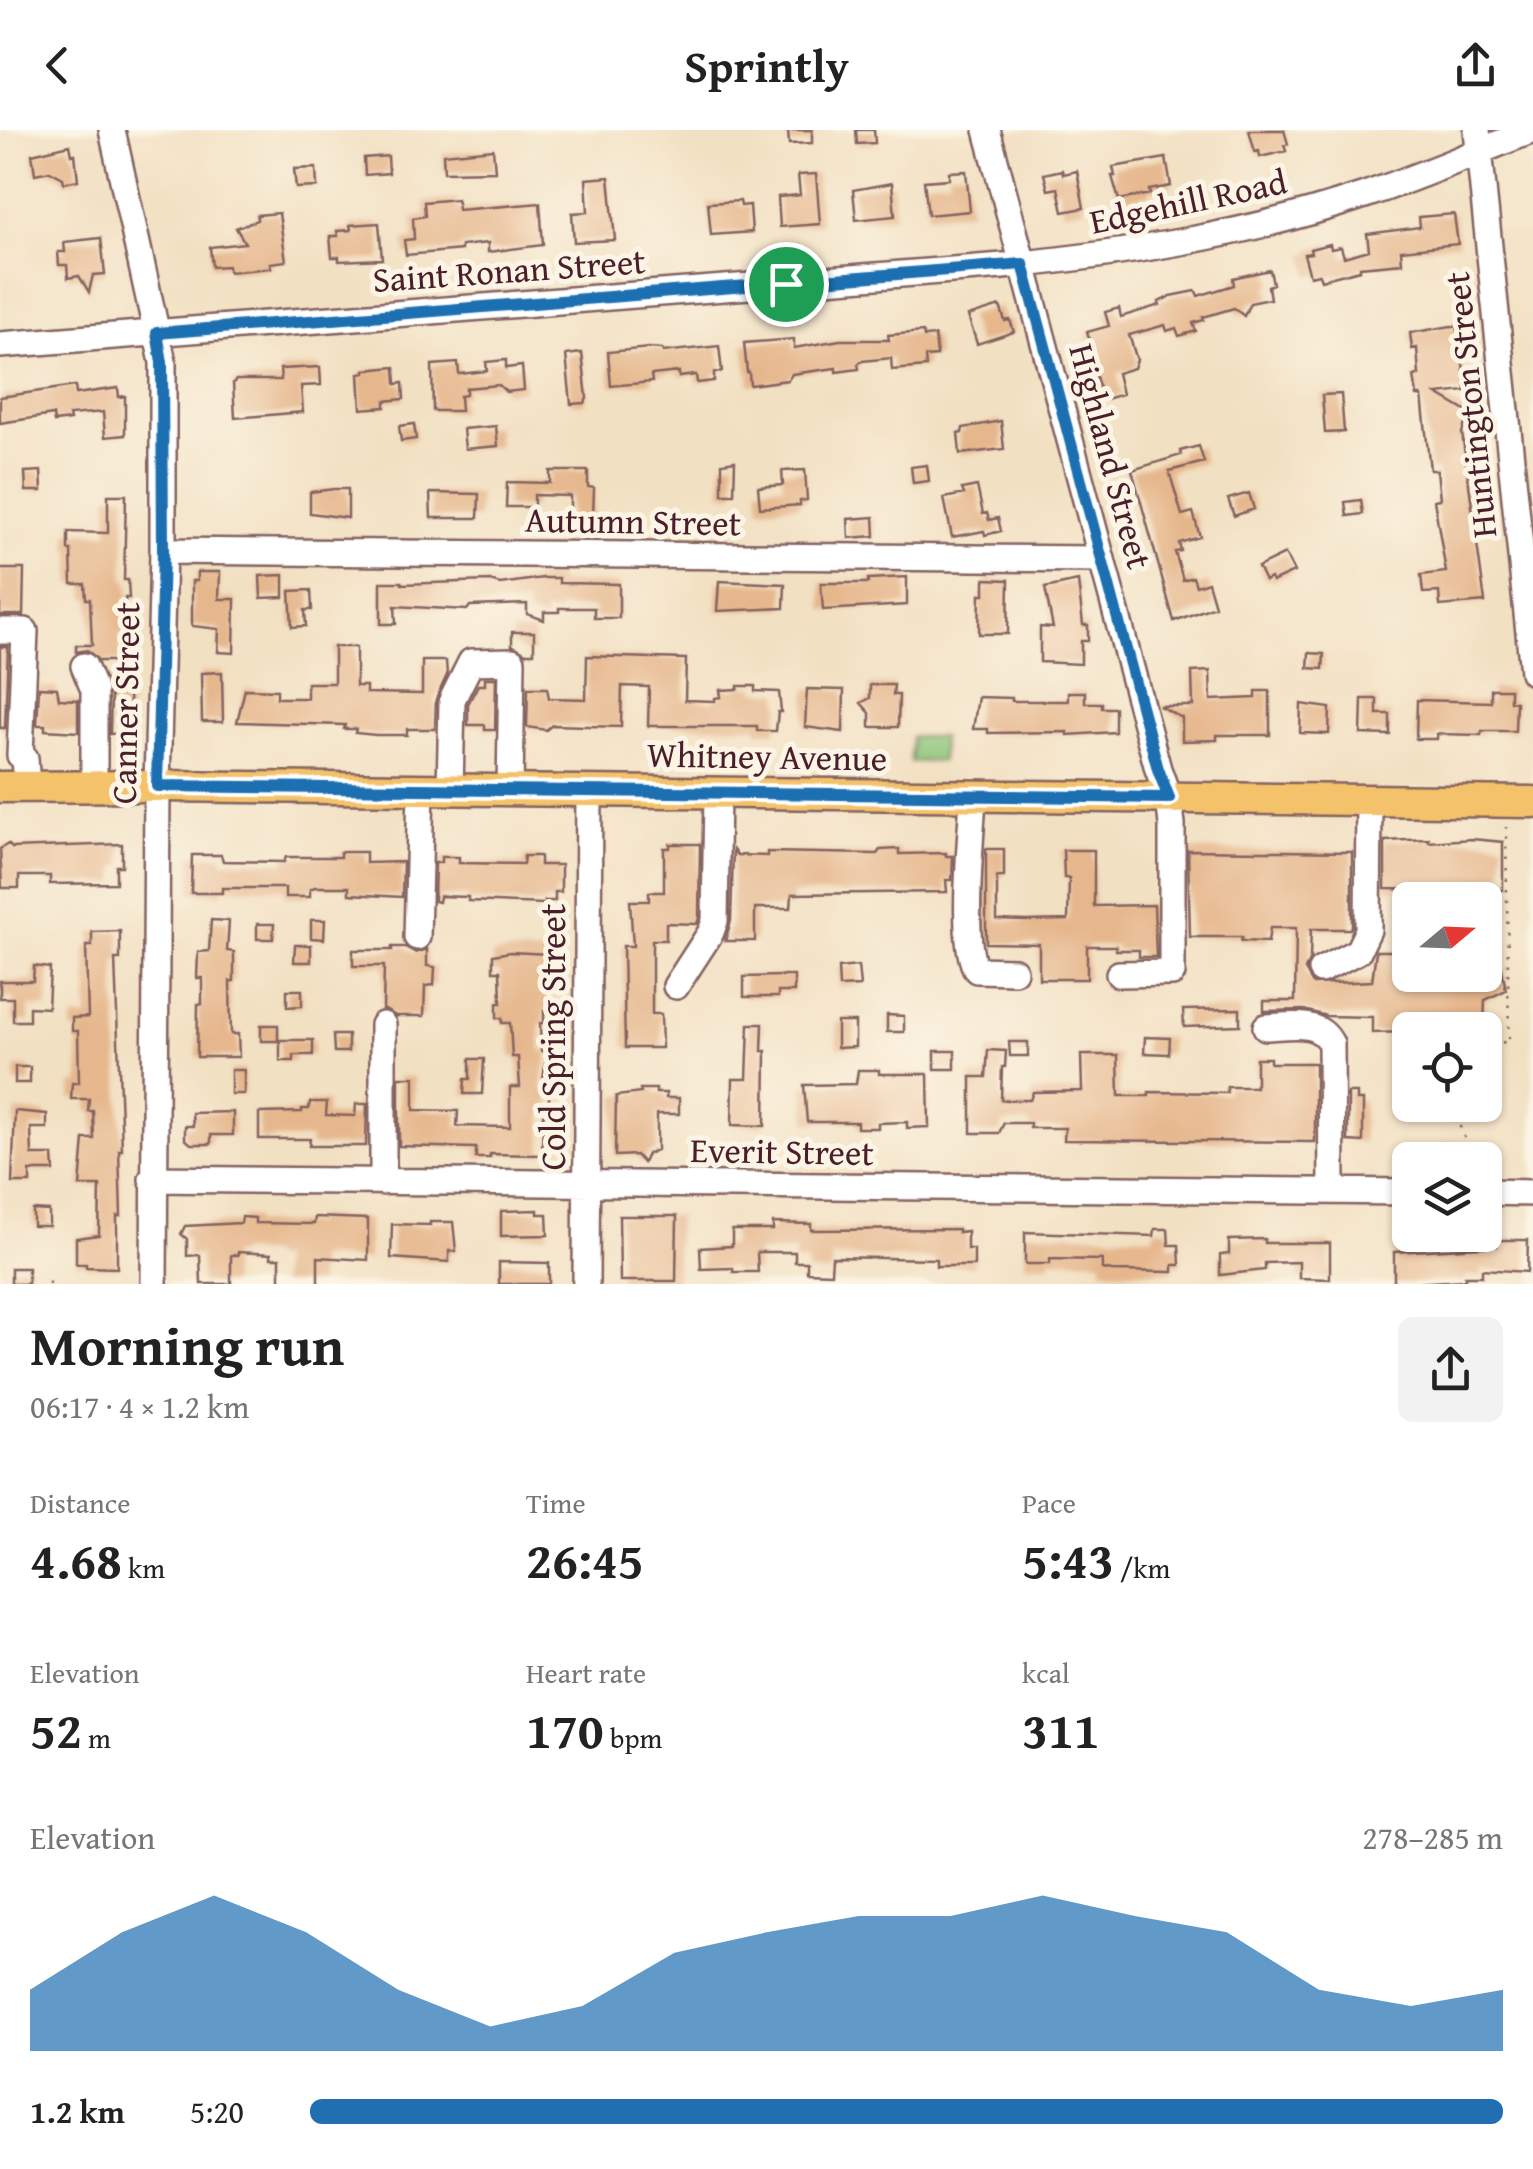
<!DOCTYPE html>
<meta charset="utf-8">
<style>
:root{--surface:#fff;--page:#f2f2f2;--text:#222;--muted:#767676;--accent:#1f6fb2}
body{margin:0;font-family:"Gentium Book Plus",serif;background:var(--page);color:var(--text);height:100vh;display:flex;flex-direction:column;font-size:38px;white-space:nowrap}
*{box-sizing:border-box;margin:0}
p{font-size:32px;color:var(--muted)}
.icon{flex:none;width:55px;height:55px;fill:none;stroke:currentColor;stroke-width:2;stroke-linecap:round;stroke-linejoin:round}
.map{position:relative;height:1154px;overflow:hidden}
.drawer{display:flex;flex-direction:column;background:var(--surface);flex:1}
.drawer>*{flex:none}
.needle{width:65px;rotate:71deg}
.controls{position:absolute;left:1392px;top:752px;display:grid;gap:20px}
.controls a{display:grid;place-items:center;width:110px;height:110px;border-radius:15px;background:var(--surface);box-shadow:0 2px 8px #0004;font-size:50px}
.pin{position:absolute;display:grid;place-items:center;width:85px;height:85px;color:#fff;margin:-42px;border:5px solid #fff;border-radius:50%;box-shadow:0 2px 10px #0007}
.round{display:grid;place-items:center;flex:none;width:105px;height:105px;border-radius:15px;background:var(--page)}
.summary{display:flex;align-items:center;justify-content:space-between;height:170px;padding:0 30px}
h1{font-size:55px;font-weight:700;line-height:75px}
.stats{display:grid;grid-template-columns:repeat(3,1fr);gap:15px;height:170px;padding:10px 30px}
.stats div{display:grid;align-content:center}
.stats b{font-size:50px;font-weight:700}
.stats small{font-size:28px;font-weight:400}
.stats p{font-size:28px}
.chart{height:280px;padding:20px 30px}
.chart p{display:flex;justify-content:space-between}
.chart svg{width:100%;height:180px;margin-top:10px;fill:var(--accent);opacity:.7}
ul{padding:0 30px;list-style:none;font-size:32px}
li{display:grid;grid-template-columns:160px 120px 1fr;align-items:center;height:75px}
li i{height:25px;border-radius:12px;background:var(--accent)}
header{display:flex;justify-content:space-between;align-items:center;height:130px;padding:0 30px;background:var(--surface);font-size:45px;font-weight:700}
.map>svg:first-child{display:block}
.green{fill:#8dc578;stroke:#6c7252;stroke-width:2.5}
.building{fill:#e6b78d}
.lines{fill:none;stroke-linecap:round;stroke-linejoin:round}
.minor-casing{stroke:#856360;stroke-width:30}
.major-casing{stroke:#856360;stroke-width:35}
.path{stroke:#856360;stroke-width:2.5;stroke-dasharray:2.5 8;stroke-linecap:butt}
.minor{stroke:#fff;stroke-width:25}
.major{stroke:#f3c26a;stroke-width:30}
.route-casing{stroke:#fff;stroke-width:20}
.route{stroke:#1f6fb2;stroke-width:12}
.labels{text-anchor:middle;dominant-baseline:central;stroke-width:10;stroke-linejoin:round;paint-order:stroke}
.street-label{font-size:35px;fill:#4a1f2b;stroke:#fcf5e5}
</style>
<header><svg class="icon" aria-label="back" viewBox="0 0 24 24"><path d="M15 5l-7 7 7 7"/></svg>Sprintly<svg class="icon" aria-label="share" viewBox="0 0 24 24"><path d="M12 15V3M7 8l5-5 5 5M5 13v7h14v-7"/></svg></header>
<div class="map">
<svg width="1533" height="1154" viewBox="0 0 1533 1154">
<rect width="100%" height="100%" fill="#fcf5e5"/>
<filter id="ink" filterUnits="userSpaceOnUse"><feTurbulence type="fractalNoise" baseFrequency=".01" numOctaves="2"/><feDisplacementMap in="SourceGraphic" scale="20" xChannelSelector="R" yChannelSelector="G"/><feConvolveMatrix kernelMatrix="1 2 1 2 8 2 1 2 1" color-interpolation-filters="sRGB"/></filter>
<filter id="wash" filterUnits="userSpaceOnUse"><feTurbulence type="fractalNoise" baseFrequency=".0048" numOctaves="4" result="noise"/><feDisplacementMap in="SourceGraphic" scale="40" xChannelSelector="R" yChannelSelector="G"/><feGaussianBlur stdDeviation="2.25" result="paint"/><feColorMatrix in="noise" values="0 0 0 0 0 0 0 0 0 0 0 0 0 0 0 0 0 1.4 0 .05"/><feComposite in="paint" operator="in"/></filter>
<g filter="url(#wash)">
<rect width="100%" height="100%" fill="#f2e0c2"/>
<!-- green -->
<path class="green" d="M911,607h31l-1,24 -30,1z"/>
<g id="blocks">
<!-- building -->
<path class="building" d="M788,0h24v13l-23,1z
M856,0h18l1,13 -18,1z
M1249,0h35l4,14 -4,1 2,6 -26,6 -1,-6 -4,1z
M70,15l2,10 3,-1 3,26 -14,3 -1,-5 -13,-7 -15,3 -3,-20z
M493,19l2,22 -51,1 -1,-18z
M388,26l1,17 -24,2 -1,-17z
M1166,28l5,28 -22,4 1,4 -31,6 -7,-24h3l-2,-9z
M316,38l1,19 -21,1 -2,-19z
M1062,40l1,4 14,-3 7,37 -21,4 -5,-24 -10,2 -4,-16z
M966,41l4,40 -42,4 -4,-34 25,-2v-7z
M816,44l4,50 -40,3 -2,-30 22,-2 -2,-20z
M609,47l6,63 -41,2 -2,-29 16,-1 -2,-33z
M892,53l3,33 -39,4 -3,-30z
M457,69l1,11 82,-7 3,42 -55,7v-9l-27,3v4l-55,5 -2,-15 10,-1 -1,-21 12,-2 -1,-14z
M740,71l1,5 9,-1 2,27 -41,3 -3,-32z
M279,83l7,48 -16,2 1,5 -42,4 -1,-6 -16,1 -2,-20 35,-4 -9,-15 21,-8v-5z
M1454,84l4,30 -57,6 1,13 -42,4v3l-39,10 -2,-6 -9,2 -6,-22 7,-1 -1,-4 20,-5 1,5 10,-2 3,10 25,-7 -2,-16 53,-7 -1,-10z
M379,93l3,36 -43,2v-4h-7l-2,-21h8l-1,-5 14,-1 -1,-5z
M101,108l4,36 -12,1 -4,17 -10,-16 -11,2 -1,-13h-8l-1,-13h7l-1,-10z
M1270,140l3,14 -5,2 2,13 -20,4 -6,13 -10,-8 -31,9 1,3 -11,3 3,8 -17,5 -3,-8 -9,3 -2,-6 -36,10 8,25 -3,8 -17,5 5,21 -19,6 -16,-54 4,-1 -4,-13 22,-6 -4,-14 14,-4 2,9 39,-12 -1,-3 12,-6 25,-5 2,5 36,-11 -1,-7z
M1000,176l5,15 5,-1 4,12 -37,12 -9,-28z
M1451,196l6,1 3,9 6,55 -29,3 32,19 -7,20 23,169 -45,4 -1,-14 -16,1 -2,-18 25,-3 -12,-72 6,-1 -3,-29h-7l-8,-74h-5l-3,-20 5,-1 -2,-27 -5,1 -2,-16z
M923,202l1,5 11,-1 2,20 -12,1 1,10 -34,3 -1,-12 -29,3 -4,3 1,5 -23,3v-4l-44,6 -4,6 -38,5 -1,-13h-2l-3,-29 50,-4v9l46,-8h49l-1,-5z
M719,216l3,26 -8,1v8l-17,2 -1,-8 -17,2v-5l-28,3 1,7 -41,4 -3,-34 41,-4 13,1 1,3z
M582,223l5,45 -2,5 -14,1 -5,-49z
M506,230v8l16,-2 2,24 -18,2 -7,-7 -33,3v7l-6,1 1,15h-28l-1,-46 26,-2 1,11 28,-3 -1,-9z
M320,237l1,18 -20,1 2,26 -68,6 -2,-35 3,-3h45l-1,-11z
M395,237l1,17 7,-1 1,16 -19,2v6l-24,2 -2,-35 6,-1v-3z
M75,256l1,8 42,-6 1,9 6,-1v39l-20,2 -2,-25 -34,3 1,5 -16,2 -1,-7 -53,8v-26z
M1341,264l3,38 -19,1 -3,-38z
M1001,291l3,28 -44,5 -2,-21h4l1,-5z
M414,294l2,15 -15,2 -2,-15z
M496,296l2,20 -33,3 -2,-20z
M1199,316l5,16 -35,9 13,44 11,-3 7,25 -21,6 2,8 -6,1 8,28 10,-3 3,9 12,-4 7,24 -41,15 -42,-151 49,-15 -1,-4z
M735,331l-1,33h-12v-31z
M927,335l2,16 -16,2 -2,-16z
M805,340l2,30 -7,1v4l-40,3 -2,-21 25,-2 -1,-14z
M41,341l1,20h-16l-1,-19z
M550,341h38v16l6,1 -1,31h-23v-23l-36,-1v12h-28l1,-25 43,1z
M977,356l6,28 4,-1 2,7 9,-2 3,13 -16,4 -1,-4 -32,6 -8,-39 20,-4 -2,-5z
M334,359h14v29l-38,-5v-21z
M430,363l49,1 -1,24h-47z
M1249,363l5,16 -20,7 -6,-17z
M108,365h18l-2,85h4l1,18h-4l2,35h-7v28h-21l-12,-11 -11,2v-7h16l-2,-46h-4l-1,-15h-13l-1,-34h-3v-18l40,1z
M1361,370l2,14 -16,2 -2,-14z
M681,385h18l1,17h-18z
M874,387l1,19 -26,2 -1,-19z
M1285,424l9,18 -22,10 -2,-4 -5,3 -7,-14z
M0,439h24l-1,46h-23z
M197,442h23l-1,27h16l-1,54 -16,-1 1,-23 -27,-3v-45h5z
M284,445v22l-23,1 -1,-22z
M907,447v28l-84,5 -2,-27h47v-4z
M543,448h16v5l60,1v34h-25v-10h-35v4h-15v8l-17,-6v-10l-57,2 -3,4 -72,-4 1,18h-15v-42h21v2l88,-3 10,3z
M985,449l24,1 -1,54h-29l1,-40h5z
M719,451l66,3 -1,24 -67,3z
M1078,451l5,44h5v16h-7v23l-41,-2v-35l13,1 -8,-40z
M311,460l1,20h-7l1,16 -14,1 -2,-36z
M512,502h22v21h-8l-14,-8z
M0,517h8l-3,81h-5z
M334,517h22v39h10v7l56,1v-33h24l1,14 -11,24 -1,30h-28v6h-31l-21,-2 1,-4h-12l1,-4 -108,-3 8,-33 32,1v8h30v-15h27z
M1309,523l15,1 -1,15 -15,-1z
M587,526l99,3 -1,41 30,1v-3l6,-1 -1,-7 18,-1v-3h17v5l24,1 2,20h-3l-2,19h-19v-5h-109l1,-39 -27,-1 -1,41 -69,-2 -6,5 -19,-3 1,-39h19l2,10 37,1z
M1210,541l1,29 45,-2v-7h14v44h-53v5l-35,1v-23l-23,-12h34l-1,-34z
M222,542l1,50h-21l-1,-49z
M485,548h11l-1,52h-10v-5h-17v-21l10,-19h7z
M870,555h24l-1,10h6l-1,32h-28v-14l-9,-10 9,-5z
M39,557l18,1 2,11 19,1v32l-33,-2v-5h-8z
M807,559l37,1 -1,42 -38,-5z
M1491,559h19v12l6,1 -1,29h-33l-1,4 -44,-1v5h-21l1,-39 74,2z
M111,562h18l1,41 -20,1z
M1068,562h17v11h17v5h13v24l-47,3v-3l-80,1v-4h-15l5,-32 34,1v3h56z
M1362,569h15v15h13v21l-29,-1z
M1301,574l29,4 -1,26 -29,-1z
M1429,709v3l43,-3 31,3v48l-118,-1v-48z
M8,714l4,4 110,-4v22h-6v17l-66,1v-8h-31v12h-17l-2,-39z
M670,714h30l-1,74 -2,6 -31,-1v17h-14v74h9l1,34h-37l-2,-102h10l-3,-45h19v-9h15v-44h6z
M899,719v5l47,-1v3h7l-1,24h-6l1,12 -155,2 -1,14h-36v33h-30l6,-20 2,-71 4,5 30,1v-4l110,2 3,-4z
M986,719h18v28h-7v43l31,1 40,-1 1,-42h-5l-1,-28h31v56l60,-1 2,52h-17v-7h-23v-4h-29v33h-48v-35l-53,-1z
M1188,720l164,2v74l-2,3h-39l-1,29 -5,12 8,14 59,-3 4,-30h34v24h75v-17h15l6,32 -21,10 -1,30 -112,3v-16l-46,-1 -22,-6 -40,1v-10h31l1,-73h-26l-2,14 -27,-1 1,-4h-52z
M340,722h26v11l37,-1 -1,35 -53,-3v-7h-34l-5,2v8h-25v-9h-63v5h-31l1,-38h29l2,6 61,1 2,-5h54z
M524,726h16v9h21v27h-6v9h-10v3l-77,-3v-4l-28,-1 -1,6 -5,-1 1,-38h6v-6h18v6l64,1z
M211,790l18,1 -2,30 7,1v29h-4l1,53h7l1,23h-42l1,-53h4v-26h-5l1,-26 11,-1z
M311,790h14l-1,19 -13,-1z
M257,794h17l-1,15h-16z
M120,801v28h-5l7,191h-3l2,66h-4v52l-31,-1v-3h-10v-26l23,-3 1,-49h-20l4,-47h10l-1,-28h-5l1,-12h-18l1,-16h7l-1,-52h-6v-13l16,-1 -2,-71h6v-14z
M295,815h16v17h-17z
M392,817h13l11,6 11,-4v17l8,1 -1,18 -9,1 -1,30h-28l-13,-7 1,-43h-31v-16h39z
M510,822l39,2 -1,57h-4v12h-4l1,28h6l1,13h-3l-3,25h7v26h-6l-1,40 -52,-1v4h-14v-10l-77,-2v-69h15v33l44,1 -1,15 53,1v-40h10l-2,-30h-6l-2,-34h-8v-5h-5v-15h4l-1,-32h-7v-16z
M34,836l16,2 -2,40 -19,-1v14h-16v-23h-13v-17h33z
M858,836l2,20 -21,1 -1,-19z
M781,846h13v16h-16v5h-34v-20z
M287,860h15v16l-15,1z
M1240,879v16l-56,2 -1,-17z
M887,885l17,1v16h-17z
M837,892h18v25l-18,1z
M749,894h14l-1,27h4l-1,75 -33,-1 1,-46h14z
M261,895h17v16h-17z
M333,905h15v17h-14z
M1145,907l25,1 -1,16 -25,-1z
M280,910h33v15h-19v6h-14z
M1009,912h19v14h-18z
M988,920l18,1 -1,16h-3l-1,33h29l3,-8 49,-1 -1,-36h37l1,41h30v-4l78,1v-6h29v-29h14v5h45v79l-251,-2 1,-12h-35v-5h-26l-5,10h-28v-56h15z
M935,921h20v18h-20z
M470,929h14l-2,35h-18l1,-15h5z
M15,937h15v16h-15z
M231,940h13v24h-13z
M858,940h21v4h49l1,53 -22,1v-6l-29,1v5h-21v-6h-50l-3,-37 52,-1z
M640,959h16v4h10v5h13v16h-22v36l-10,4 -4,9 -7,-8 -21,1 1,-60 25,-3z
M1348,963h9v7h6v42l-15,-1z
M310,972h17l-1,13 29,1 1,-12h11l-1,42h-57l1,-7h-51v-26l43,-1v-3h7z
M15,981l32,3v14h-16l1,27h21l1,16h-24v12h-18z
M233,982v23h-22v9h-20l-6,-5v-13h8l-1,-13z
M33,1080l16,1v15h-16z
M538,1080v4h9l1,21 -47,1v-25z
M619,1086h58l-1,65h-56z
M242,1087l13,1v5l59,1 1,-7 53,2v41l-50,-3v27h-38v-26h-9v-4l-33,-2v3h-7v29h-30l-1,-29 -13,1v-17l-6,-5 4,-8 56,-3z
M430,1092h23l3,29h-7v11l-58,-4 1,-34 38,1z
M773,1093l38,1v6l147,-1v3l9,-1v18h7v17h-38v-7l-104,-2 -1,16 -24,-1v-10h-12v-10h-38l1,20h-25v-4l-32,1 -1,-21 32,-2v-16h41z
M1155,1099h13l1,16h10l1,20h-7v7l-61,-1 -10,-2v-9l-52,-1v5h-25v-32l129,4z
M1265,1109v4h65v36l-31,-1v-16l-34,1v7l-45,5v-20l9,-1v-14z
M1497,1110h31l-1,32 -45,-3v7h-17v4l-71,4v-32l103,-6z
M499,1132l50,1v21h-50z
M11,1138h17v16h-17z"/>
</g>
</g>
<g filter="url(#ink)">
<use href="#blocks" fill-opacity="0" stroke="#856360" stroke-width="2.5"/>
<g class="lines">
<!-- minor casing -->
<g class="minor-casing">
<path id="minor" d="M112,0l51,232v189l-6,235 -3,498
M987,0l171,639 11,30 3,25v149l-53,1
M1477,0l56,542
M0,215l1003,-79c123,-12 242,-31 359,-70 58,-19 114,-44 171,-66
M163,421l939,8
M0,501h25l-5,124 5,3 2,29
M84,536l10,24v96
M450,660l2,-90 19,-38 41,-1 -2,129
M973,666c-1,34 -14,151 4,174l37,1
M417,807l4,-148
M1321,840l37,-19 10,-21 1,-129
M676,856l35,-54 4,-11 2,-128
M1266,897c24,-1 53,-8 65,17l1,147
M152,1049l1258,13
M383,1052v-157
M1485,1062l48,1
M586,1154l3,-493"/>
</g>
<!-- major casing -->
<g class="major-casing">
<path id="major" d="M0,657l157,-1 1376,16"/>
</g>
<!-- path -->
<path class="path" d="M1485,952l4,-2 2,-37 18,-1 -3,-215
M1462,975l-2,24 15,29 9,2
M1485,1030l6,2 -1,9
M49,1154v-4"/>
<!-- minor -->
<use href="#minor" class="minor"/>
<!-- major -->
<use href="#major" class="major"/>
</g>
</g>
<g class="lines" filter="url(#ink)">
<!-- route casing -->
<g class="route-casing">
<path id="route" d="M1023,134l135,505 11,29 -1012,-12 6,-235 -1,-189 -5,-29z"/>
</g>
<!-- route -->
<use href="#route" class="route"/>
</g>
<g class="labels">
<!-- street labels -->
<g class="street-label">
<text transform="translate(1188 71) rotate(-12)">Edgehill Road</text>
<text transform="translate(509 140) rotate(-4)">Saint Ronan Street</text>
<text transform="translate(1470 275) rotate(-96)">Huntington Street</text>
<text transform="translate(1111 326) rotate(75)">Highland Street</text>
<text transform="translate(633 391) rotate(1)">Autumn Street</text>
<text transform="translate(125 573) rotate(-89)">Canner Street</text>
<text transform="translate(767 626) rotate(1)">Whitney Avenue</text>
<text transform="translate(552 907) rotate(-90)">Cold Spring Street</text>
<text transform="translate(782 1021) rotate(1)">Everit Street</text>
</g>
</g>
</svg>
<div class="controls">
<a><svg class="needle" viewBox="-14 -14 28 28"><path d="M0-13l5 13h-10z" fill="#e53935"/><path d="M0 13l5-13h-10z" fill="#767676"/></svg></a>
<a><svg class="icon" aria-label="locate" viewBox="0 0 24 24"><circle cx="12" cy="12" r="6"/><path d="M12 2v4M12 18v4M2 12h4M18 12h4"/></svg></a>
<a><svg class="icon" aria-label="layers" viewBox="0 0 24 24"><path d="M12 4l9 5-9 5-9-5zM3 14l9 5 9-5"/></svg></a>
</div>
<div class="pin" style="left:786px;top:154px;background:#1e9e55"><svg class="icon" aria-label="arrive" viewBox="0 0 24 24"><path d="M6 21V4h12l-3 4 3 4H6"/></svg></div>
</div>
<section class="drawer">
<div class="summary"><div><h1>Morning run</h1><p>06:17 · 4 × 1.2 km</p></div><a class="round"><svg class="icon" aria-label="share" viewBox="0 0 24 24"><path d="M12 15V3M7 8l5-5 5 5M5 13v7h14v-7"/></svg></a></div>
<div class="stats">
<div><p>Distance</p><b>4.68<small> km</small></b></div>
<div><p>Time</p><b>26:45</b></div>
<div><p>Pace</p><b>5:43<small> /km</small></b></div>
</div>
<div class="stats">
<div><p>Elevation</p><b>52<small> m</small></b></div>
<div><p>Heart rate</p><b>170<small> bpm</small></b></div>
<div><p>kcal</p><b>311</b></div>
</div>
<div class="chart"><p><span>Elevation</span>278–285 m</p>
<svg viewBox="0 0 160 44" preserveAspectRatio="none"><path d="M0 44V29L10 15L20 6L30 15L40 29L50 38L60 33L70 20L80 15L90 11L100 11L110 6L120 11L130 15L140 29L150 33L160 29V44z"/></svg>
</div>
<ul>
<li><b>1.2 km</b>5:20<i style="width:100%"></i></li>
</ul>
</section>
